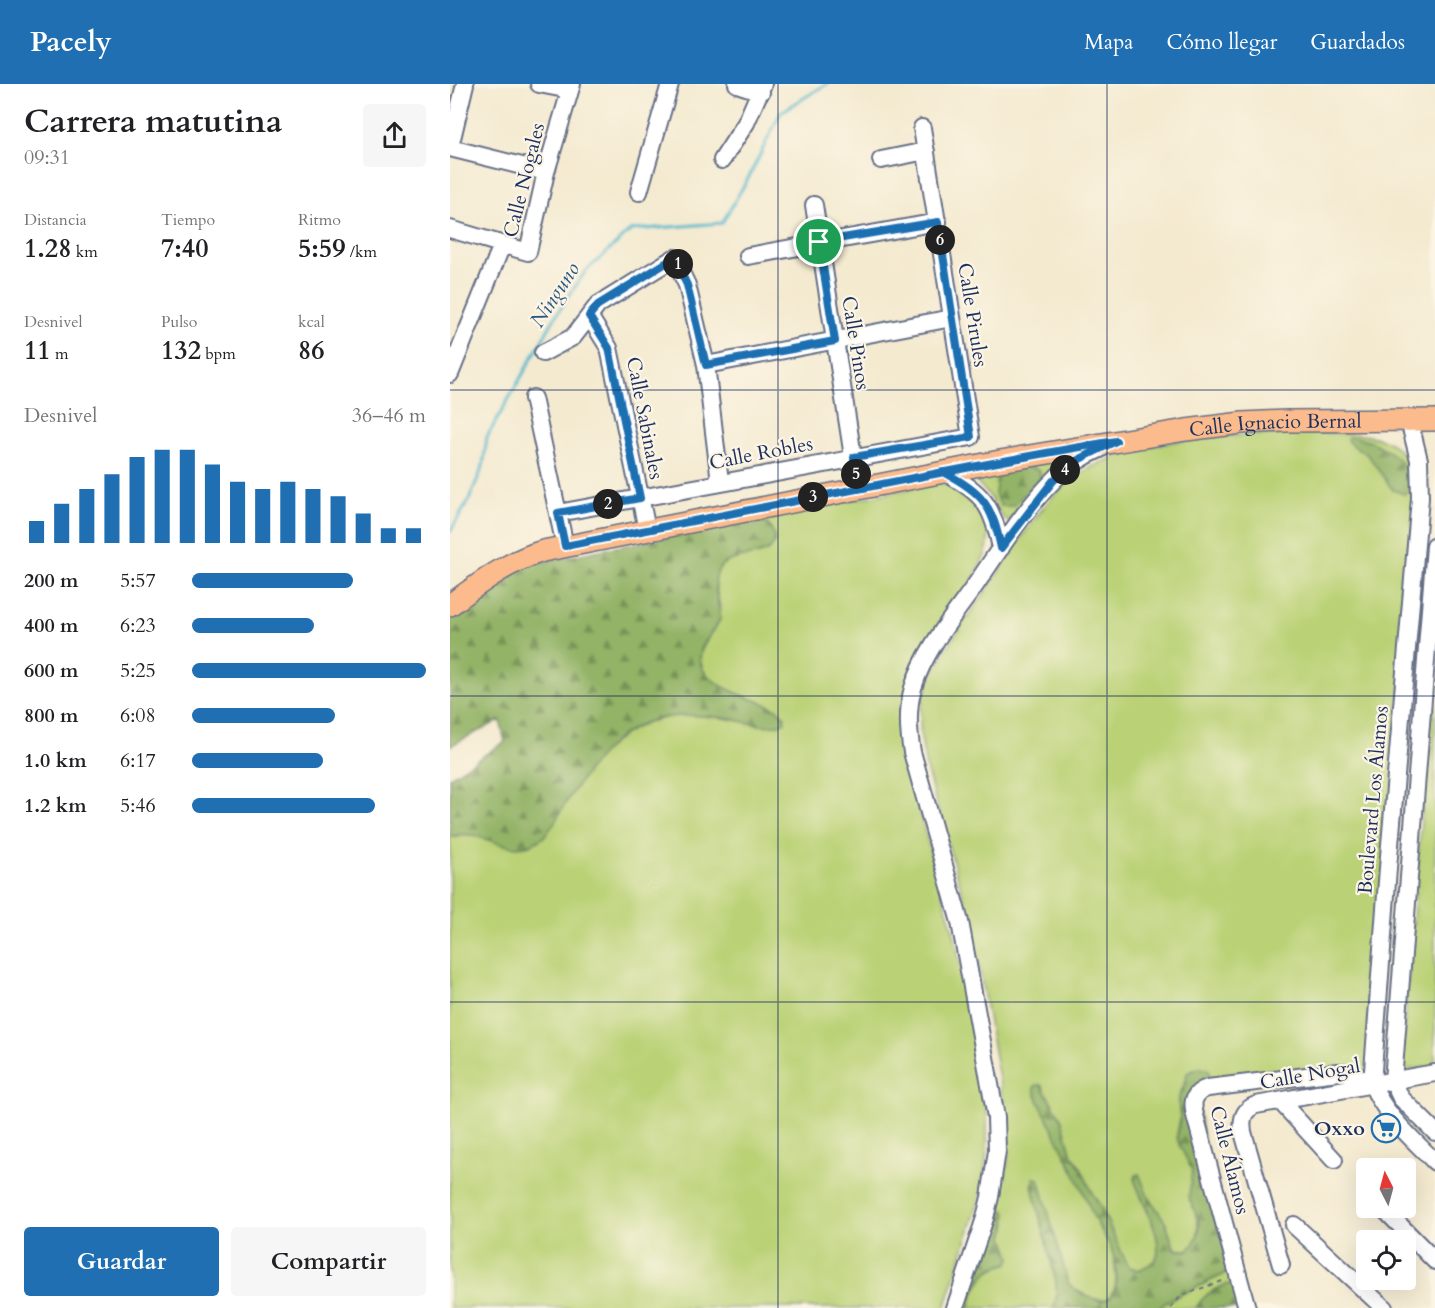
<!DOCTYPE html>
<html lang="es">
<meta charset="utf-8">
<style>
:root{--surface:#fff;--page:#f6f6f6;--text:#202124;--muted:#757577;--accent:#1f6fb2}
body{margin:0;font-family:Cardo,serif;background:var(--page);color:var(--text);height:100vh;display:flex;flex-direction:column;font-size:22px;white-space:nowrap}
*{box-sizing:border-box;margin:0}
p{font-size:20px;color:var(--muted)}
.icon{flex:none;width:33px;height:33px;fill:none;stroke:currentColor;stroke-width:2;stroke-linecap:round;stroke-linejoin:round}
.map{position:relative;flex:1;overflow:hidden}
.drawer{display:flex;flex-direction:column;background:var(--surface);width:450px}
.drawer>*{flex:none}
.needle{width:39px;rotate:354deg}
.controls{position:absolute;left:906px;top:1074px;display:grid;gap:12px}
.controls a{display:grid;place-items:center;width:60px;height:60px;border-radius:6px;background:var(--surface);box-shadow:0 6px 24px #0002;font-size:30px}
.pin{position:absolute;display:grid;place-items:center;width:51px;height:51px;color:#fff;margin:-26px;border:3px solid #fff;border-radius:50%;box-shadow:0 2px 6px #0007}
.km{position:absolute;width:30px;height:30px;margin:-15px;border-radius:50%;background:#222;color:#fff;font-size:16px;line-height:30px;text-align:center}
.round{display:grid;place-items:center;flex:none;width:63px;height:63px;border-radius:6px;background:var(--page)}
.summary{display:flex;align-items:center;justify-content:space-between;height:102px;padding:0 24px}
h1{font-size:33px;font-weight:600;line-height:45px}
.figures{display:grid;grid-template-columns:repeat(3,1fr);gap:9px;height:102px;padding:6px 24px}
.figures div{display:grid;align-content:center}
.figures b{font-size:26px;font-weight:600}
.figures small{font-size:16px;font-weight:400}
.figures p{font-size:16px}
.chart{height:168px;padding:12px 24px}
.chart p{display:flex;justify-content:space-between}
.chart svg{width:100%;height:108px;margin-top:6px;stroke:var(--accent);stroke-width:6}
.cta{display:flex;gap:12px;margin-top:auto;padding:12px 24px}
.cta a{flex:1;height:69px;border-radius:6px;background:var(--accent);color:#fff;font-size:24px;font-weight:600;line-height:69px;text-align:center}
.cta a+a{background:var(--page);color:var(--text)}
ul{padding:0 24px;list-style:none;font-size:20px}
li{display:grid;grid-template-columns:96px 72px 1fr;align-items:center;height:45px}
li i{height:15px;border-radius:8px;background:var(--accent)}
header{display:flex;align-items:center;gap:36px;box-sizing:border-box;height:84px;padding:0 30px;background:var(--accent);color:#fff}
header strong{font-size:28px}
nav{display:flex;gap:33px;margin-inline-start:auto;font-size:21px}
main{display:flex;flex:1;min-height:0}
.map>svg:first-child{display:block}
.grass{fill:#bad175;stroke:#6a806a;stroke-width:1.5}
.forest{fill:url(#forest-firs);stroke:#577162;stroke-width:1.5}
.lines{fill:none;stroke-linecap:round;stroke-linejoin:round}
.stream{stroke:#50b7ce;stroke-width:3}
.minor-casing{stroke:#677086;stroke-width:20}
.major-casing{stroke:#677086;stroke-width:24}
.path{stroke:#677086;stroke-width:2;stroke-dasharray:4.5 4.5;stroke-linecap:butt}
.minor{stroke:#fff;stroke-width:16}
.major{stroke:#fbbb8c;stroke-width:21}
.route-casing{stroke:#fff;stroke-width:12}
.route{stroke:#1f6fb2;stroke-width:8}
.grid{fill:none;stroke:#1b2f5e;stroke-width:1.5;stroke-opacity:0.55}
.labels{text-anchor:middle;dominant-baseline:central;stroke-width:4.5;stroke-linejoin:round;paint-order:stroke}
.street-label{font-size:20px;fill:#1b2f5e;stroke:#fcf5e5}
.poi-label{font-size:20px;font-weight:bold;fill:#1b2f5e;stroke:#fcf5e5;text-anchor:end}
.water-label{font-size:21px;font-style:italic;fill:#2b5880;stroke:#fcf5e5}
</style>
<header>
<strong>Pacely</strong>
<nav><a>Mapa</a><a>Cómo llegar</a><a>Guardados</a></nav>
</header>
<main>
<section class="drawer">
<div class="summary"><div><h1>Carrera matutina</h1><p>09:31</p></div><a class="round"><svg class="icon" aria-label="share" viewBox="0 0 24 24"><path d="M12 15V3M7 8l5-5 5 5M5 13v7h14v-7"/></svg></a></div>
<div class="figures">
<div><p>Distancia</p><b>1.28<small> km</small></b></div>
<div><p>Tiempo</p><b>7:40</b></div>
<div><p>Ritmo</p><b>5:59<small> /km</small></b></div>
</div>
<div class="figures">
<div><p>Desnivel</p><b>11<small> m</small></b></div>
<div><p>Pulso</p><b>132<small> bpm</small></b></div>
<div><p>kcal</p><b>86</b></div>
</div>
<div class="chart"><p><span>Desnivel</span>36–46 m</p>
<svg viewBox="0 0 160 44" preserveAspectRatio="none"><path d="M5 44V35M15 44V28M25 44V22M35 44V16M45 44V9M55 44V6M65 44V6M75 44V12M85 44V19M95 44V22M105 44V19M115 44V22M125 44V25M135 44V32M145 44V38M155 44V38"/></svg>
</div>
<ul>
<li><b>200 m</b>5:57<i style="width:69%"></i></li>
<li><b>400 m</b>6:23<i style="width:52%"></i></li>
<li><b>600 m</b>5:25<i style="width:100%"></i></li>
<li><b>800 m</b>6:08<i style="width:61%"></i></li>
<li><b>1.0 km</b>6:17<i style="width:56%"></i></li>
<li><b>1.2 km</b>5:46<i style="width:78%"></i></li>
</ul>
<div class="cta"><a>Guardar</a><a>Compartir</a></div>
</section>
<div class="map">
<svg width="985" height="1224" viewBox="0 0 985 1224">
<defs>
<pattern id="forest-firs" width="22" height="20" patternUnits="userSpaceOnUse" patternTransform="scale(1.5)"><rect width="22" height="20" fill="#93b366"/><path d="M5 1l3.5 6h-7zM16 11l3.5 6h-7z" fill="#779257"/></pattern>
</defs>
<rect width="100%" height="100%" fill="#fcf5e5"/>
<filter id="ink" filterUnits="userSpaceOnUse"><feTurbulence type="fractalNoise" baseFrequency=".0167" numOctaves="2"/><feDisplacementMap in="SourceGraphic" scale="12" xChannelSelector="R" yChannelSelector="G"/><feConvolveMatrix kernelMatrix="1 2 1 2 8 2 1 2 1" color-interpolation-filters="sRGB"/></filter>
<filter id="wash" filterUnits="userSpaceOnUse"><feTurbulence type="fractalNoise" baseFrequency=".008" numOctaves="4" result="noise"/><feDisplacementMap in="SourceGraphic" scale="24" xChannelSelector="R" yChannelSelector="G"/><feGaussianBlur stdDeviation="1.35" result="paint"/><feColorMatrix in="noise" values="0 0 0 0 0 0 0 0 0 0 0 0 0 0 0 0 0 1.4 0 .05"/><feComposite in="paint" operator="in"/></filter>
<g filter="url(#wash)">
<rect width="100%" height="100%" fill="#f4ead0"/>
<!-- grass -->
<path class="grass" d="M880,349c40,2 72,0 86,47l-46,591 -165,13 2,-15 -15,1c-5,8 -11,19 -13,29 -2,6 1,13 1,19 0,6 -3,12 -3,18 1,13 13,22 15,35 1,7 -2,15 -1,23 3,20 16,40 -3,56h-11l-5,-8 -6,-19 -31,-45c3,22 30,57 22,78 -2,7 -11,11 -18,14l-10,-3 -10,-18 -18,-42 -9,-14 -11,-25 -10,-15 -9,-33 -12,-17 -7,-16 -4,15 46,91 12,30 13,22 4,12 2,21 -1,10 -7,11c-14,3 -31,-6 -40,-16l-23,-76 -4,-22h-9l24,96 1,15 -3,12h-85c5,-19 15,-40 35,-43l5,-14 -5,-13 3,-15 -3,-13h-5l9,-50v-31l-36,-202 -45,-156c-5,-24 -10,-48 -4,-72 10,-39 49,-87 72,-121 22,-32 42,-69 71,-94 13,-11 28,-19 44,-25 68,-27 148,-24 220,-26z
M609,376v5l-50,56 -5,-2 -16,-25 -16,-17z
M487,399c33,3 61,38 48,72l-84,167 2,26 5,24 47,166 32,170v42l-5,41 -37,117h-495v-471l20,-3 18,6 65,-17c33,-55 63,-105 134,-108 12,0 24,2 37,3 19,2 39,11 59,5l2,-6 -8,-8c-17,-9 -56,-18 -68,-30 -7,-8 -11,-20 -7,-30 5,-12 18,-22 18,-37 1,-16 -13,-34 3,-48 14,-13 46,-1 52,-24l-15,-21z
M985,568v414l-28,4 -6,-4z
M779,1188l9,14c-18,-3 -32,6 -42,22h-38l15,-10z"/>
<!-- forest -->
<path class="forest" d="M901,353c26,2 65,26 60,54l-7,3 -11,-4 -25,-35 -20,-13 -1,-4z
M570,383h11l9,4v7l-27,28h-12l-6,-12 2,-16 6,-6z
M310,435c7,4 13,9 14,17 5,26 -45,15 -55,33 -9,16 2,34 1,51 -6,11 -16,20 -19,32 -10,33 55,46 76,57l6,6 2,7c-16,8 -38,0 -54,-3 -25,-4 -53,-6 -78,1 -41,12 -66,50 -88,84 -7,11 -14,29 -27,37 -32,19 -57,-16 -88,-4v-60l55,-35 -5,-22 -50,26v-128l47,-37 23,-15z
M749,984l8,1 2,2v9l-15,7 35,185 -56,26 -15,10h-104l3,-12 -1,-15 -23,-91v-12l6,1 29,104c8,9 17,12 27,16 6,3 13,1 17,-4 7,-10 4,-29 1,-41 -4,-15 -15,-26 -21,-41 -16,-40 -37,-78 -56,-117l-2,-8 2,-3h5l21,35 9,33 10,15 11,25 9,14 25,55 3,5 10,3c7,-3 16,-7 18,-14 6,-18 -15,-56 -22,-74l1,-7 3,-1 8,20 19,29 7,23 4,4h11l4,-4 7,-13v-11l-10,-24 3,-28 -13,-26 -2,-7 3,-17 -1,-23 6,-10 2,-14z
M549,1126h5l3,4 -3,24 7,20 -2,5c-4,2 -10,2 -14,4 -15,7 -22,26 -26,41h-8l21,-61 14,-34z
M782,1199l11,25h-47c8,-14 21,-21 36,-25z"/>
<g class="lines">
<!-- stream -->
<path class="stream" d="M0,448l19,-32 14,-34 4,-29 70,-123 28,-42 46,-42 91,-7 28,-48 31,-63 46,-28"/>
</g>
</g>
<g filter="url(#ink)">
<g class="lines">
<!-- minor casing -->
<g class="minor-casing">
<path id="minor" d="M89,0l31,6
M287,0l24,8
M0,63l15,-63
M0,64l96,24
M272,76l24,-37 17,-39
M431,76l45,-9
M189,108l31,-108
M364,121l44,284
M0,145l78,23 18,-80 26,-88
M298,172l190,-34
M139,232l20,32 38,182
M93,269l30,-16 25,-32 76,-47 13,27 19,80 14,117
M256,281l246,-47
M0,290l52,-129
M83,314l32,148
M959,336l10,40 1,38 -32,370 -16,216c13,32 40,54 63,78
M494,388c39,21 48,32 57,76
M108,429l413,-76 -49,-309
M985,462l-42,535 8,17 34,34
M830,1017l54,59
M933,1124l52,53
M844,1141l90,83
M831,1181l-38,-133c-2,-13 0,-22 13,-27l179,-32
M505,1224l30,-90 5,-21 7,-46 -1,-34 -36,-195 -48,-170c-4,-22 -5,-43 1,-64 11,-37 39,-70 61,-101 25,-36 48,-75 79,-106 14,-15 31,-25 49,-33
M797,1224l-47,-174c-4,-18 -16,-39 8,-46l130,-16 12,1 22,11"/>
</g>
<!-- major casing -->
<g class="major-casing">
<g id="major">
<path id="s1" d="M0,521c30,-22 57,-43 93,-54l457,-90 186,-31 56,-7 44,-2 149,-1"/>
</g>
</g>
<!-- path -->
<path class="path" d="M721,1224l10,-12 43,-16"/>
<!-- minor -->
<use href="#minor" class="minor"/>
<!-- major -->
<use href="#major" class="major"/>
</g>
</g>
<g class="lines" filter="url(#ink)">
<!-- route casing -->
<g class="route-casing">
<path id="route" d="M369,158l16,99 -129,24 -19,-80 -13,-27 -76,47 -9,11 20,32 31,150 -82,15 7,33c127,-25 253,-50 379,-74 39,22 48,32 57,76l52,-67 23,-20 40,-20c-86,14 -172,31 -258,48l-4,-32 117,-20 -33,-215 -119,20"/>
</g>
<!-- route -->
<use href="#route" class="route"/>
</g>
<!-- grid -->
<path class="grid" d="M328,0v1224M657,0v1224M0,306h985M0,612h985M0,918h985"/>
<!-- icons -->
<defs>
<g id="supermarket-ring" transform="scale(1.5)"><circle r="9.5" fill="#fcf5e5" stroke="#1f6fb2" stroke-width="1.5"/><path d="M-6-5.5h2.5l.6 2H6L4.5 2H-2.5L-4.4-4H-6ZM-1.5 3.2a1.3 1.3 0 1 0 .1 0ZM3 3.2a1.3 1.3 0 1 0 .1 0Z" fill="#1f6fb2"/></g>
</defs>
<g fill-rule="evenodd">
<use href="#supermarket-ring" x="936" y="1044"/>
</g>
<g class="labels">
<!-- street labels -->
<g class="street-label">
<text transform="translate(74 96) rotate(-76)">Calle Nogales</text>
<text transform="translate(523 231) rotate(81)">Calle Pirules</text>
<text transform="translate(406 259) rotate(81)">Calle Pinos</text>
<text transform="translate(195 334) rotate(79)">Calle Sabinales</text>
<text stroke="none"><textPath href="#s1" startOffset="852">Calle Ignacio Bernal</textPath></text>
<text transform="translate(311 369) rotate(-11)">Calle Robles</text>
<text transform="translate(923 716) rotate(-85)">Boulevard Los Álamos</text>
<text transform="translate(860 990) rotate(-10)">Calle Nogal</text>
<text transform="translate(780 1076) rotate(76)">Calle Álamos</text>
</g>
<!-- poi labels -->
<g class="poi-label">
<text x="915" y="1044">Oxxo</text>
</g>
<!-- water labels -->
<g class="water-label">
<text transform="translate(105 211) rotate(-57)">Ninguno</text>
</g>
</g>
</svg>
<div class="controls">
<a><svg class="needle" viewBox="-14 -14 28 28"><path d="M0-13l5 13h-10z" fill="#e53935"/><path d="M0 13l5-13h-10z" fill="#757577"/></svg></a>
<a><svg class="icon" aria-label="locate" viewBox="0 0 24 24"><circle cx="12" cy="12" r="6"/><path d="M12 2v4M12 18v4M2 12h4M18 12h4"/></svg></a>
</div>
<div class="pin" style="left:369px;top:158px;background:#1e9e55"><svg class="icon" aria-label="arrive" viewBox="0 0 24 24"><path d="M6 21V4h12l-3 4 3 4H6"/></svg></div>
<b class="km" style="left:228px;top:180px">1</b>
<b class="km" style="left:158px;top:420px">2</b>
<b class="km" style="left:363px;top:413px">3</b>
<b class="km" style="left:615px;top:386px">4</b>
<b class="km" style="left:406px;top:390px">5</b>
<b class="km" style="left:490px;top:156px">6</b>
</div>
</main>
